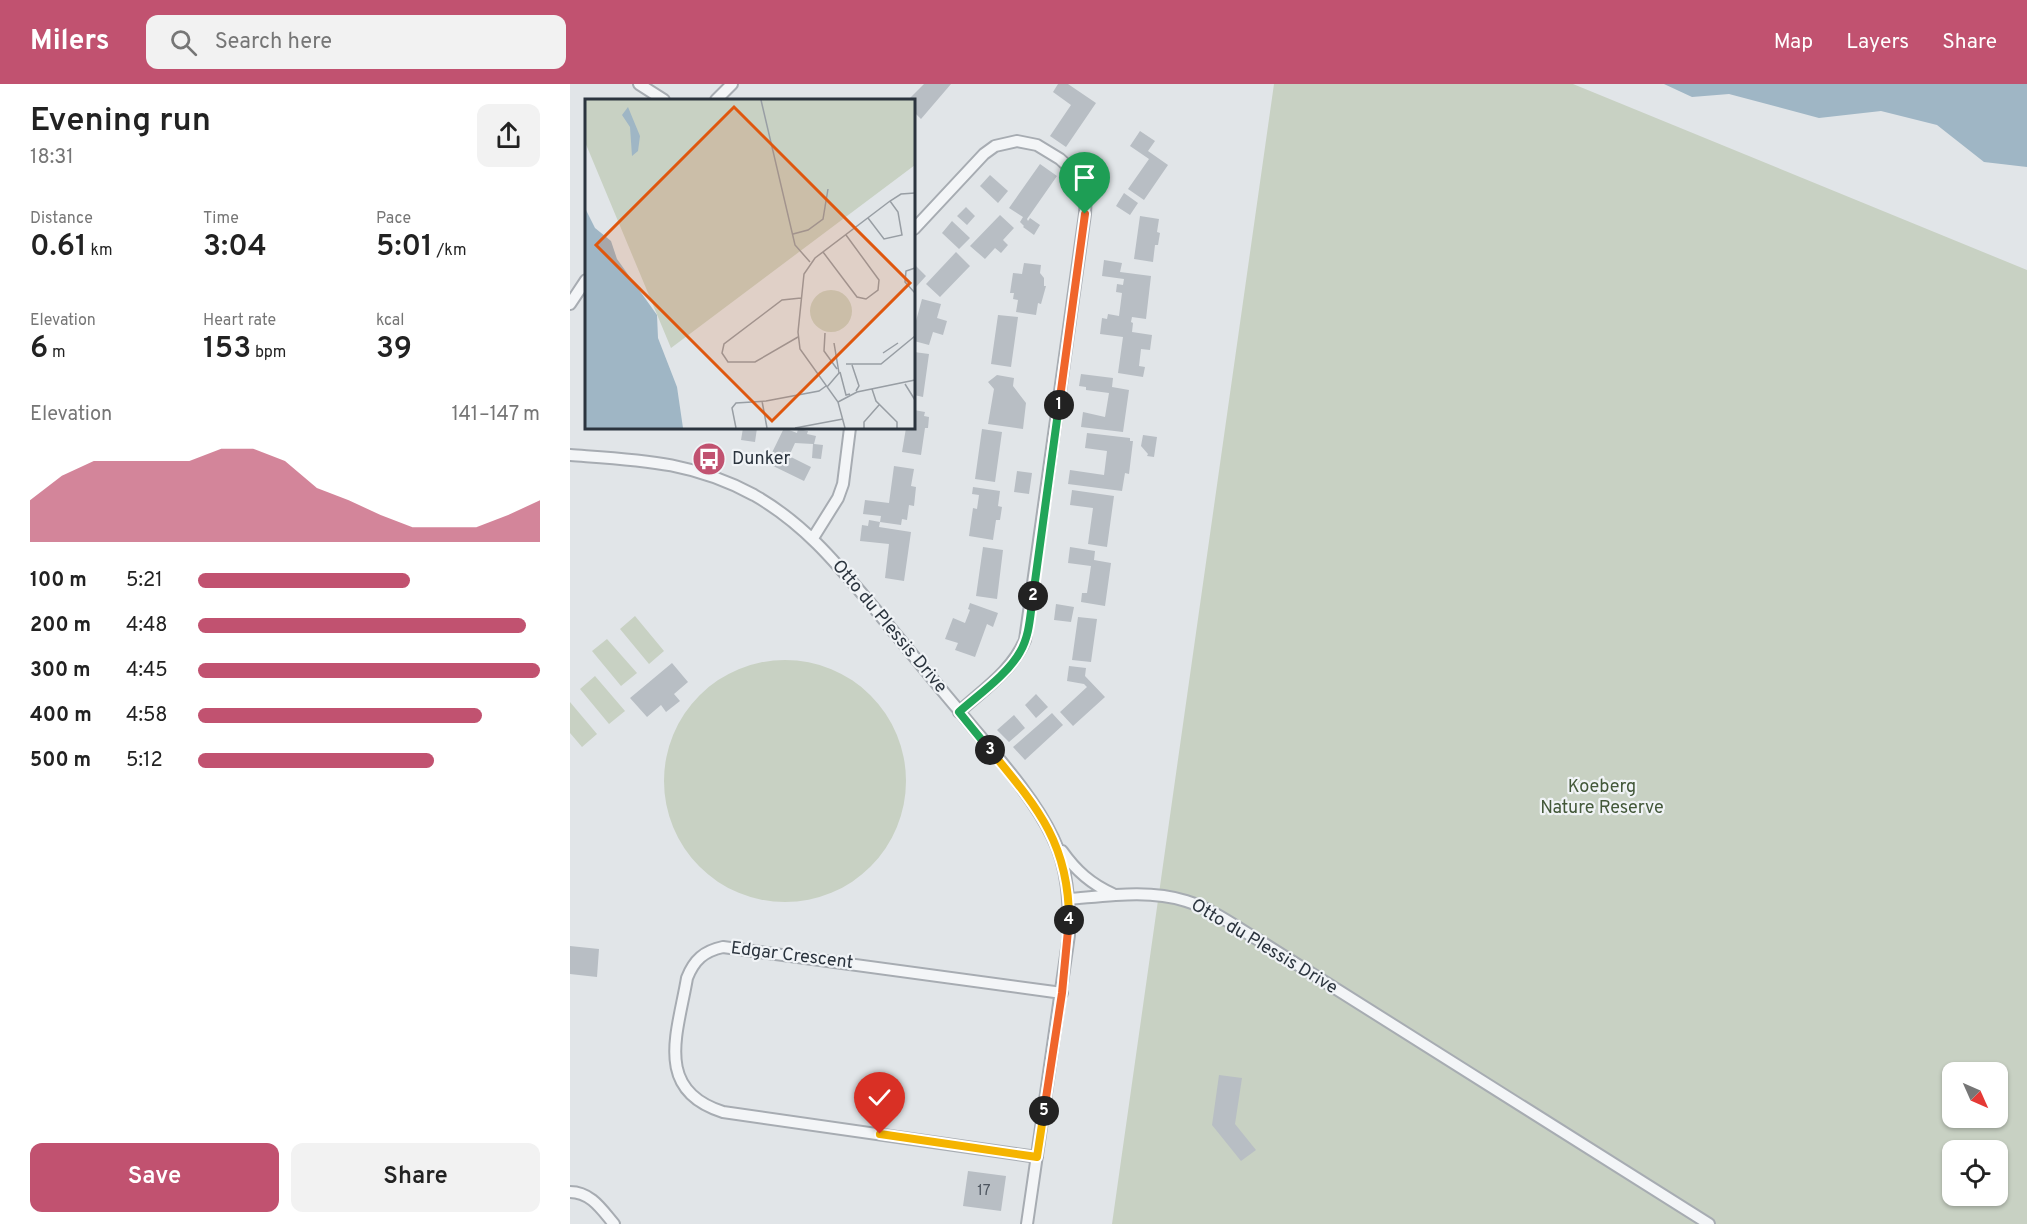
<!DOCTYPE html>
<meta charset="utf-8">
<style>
:root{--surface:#fff;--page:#f2f2f2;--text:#222;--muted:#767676;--accent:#c15270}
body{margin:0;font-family:Overpass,sans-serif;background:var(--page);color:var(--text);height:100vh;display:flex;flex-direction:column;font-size:22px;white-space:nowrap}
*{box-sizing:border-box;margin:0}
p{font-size:20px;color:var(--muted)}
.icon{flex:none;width:33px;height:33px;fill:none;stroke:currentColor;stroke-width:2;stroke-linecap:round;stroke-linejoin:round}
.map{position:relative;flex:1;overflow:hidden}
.details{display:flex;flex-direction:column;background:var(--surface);width:570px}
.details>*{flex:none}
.needle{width:39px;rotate:135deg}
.fabs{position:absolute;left:1372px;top:978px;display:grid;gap:12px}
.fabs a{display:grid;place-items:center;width:66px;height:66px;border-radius:12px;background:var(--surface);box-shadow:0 2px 4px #0004;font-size:30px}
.pin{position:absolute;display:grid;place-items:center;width:51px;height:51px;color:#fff;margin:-62px -26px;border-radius:50% 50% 50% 0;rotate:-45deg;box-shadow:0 0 6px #0007}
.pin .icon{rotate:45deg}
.km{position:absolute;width:30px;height:30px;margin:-15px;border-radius:50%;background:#222;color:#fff;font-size:16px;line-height:30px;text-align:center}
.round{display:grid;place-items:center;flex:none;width:63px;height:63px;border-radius:12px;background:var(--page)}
.head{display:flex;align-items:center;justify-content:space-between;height:102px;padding:0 30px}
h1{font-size:33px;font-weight:600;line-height:45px}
.stats{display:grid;grid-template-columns:repeat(3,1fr);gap:9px;height:102px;padding:6px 30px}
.stats div{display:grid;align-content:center}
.stats b{font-size:30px;font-weight:600}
.stats small{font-size:16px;font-weight:400}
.stats p{font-size:16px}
.chart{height:168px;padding:12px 30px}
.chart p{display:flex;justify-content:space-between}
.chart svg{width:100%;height:108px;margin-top:6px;fill:var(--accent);opacity:.7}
.action{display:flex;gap:12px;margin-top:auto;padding:12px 30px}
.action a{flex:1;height:69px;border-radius:12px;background:var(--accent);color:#fff;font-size:24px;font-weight:600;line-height:69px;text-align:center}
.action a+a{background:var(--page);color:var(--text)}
ul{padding:0 30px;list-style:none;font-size:20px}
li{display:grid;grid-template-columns:96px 72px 1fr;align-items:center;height:45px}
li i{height:15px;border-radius:8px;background:var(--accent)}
header{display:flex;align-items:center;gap:36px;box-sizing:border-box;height:84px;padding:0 30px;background:var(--accent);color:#fff}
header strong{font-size:28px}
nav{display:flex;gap:33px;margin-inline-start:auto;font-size:21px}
.search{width:420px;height:54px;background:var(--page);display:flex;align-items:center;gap:15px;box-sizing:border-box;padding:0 21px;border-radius:12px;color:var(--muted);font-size:22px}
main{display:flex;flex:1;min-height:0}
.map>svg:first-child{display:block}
.green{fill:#c8d1c3;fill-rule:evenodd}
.water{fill:#9fb6c5}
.building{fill:#b8bec4}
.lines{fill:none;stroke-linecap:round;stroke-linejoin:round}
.street-casing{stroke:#a7acb2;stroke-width:14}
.street{stroke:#f3f5f7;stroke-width:10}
.split-1-casing{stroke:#fff;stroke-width:12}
.split-2-casing{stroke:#fff;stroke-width:12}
.split-3-casing{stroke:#fff;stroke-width:12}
.split-4-casing{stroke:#fff;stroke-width:12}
.split-5-casing{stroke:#fff;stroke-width:12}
.split-6-casing{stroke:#fff;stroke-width:12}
.split-1{stroke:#f0652b;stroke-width:8}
.split-2{stroke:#22a559;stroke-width:8}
.split-3{stroke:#22a559;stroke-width:8}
.split-4{stroke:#f5b400;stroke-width:8}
.split-5{stroke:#f0652b;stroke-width:8}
.split-6{stroke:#f5b400;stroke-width:8}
.labels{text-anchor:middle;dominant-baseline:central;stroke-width:4.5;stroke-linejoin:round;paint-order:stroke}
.number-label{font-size:15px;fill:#4e5660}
.poi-label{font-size:18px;fill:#2b343e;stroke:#f0f3f6;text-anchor:start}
.street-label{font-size:18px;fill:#2b343e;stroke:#f0f3f6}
.park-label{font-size:18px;fill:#435839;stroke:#f0f3f6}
.inset-road{fill:none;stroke:#989ea4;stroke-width:1.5}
.view{fill:#df570e;fill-opacity:0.15;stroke:#df570e;stroke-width:3}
.inset-edge{fill:none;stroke:#2b343e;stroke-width:3}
</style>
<header>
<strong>Milers</strong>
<div class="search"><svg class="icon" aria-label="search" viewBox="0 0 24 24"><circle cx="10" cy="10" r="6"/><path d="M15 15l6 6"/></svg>Search here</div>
<nav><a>Map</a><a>Layers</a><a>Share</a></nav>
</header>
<main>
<section class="details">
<div class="head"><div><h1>Evening run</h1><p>18:31</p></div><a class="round"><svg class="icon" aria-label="share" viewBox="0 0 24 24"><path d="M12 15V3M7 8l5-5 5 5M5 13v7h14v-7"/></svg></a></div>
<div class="stats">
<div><p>Distance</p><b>0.61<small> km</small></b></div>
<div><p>Time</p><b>3:04</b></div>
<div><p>Pace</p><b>5:01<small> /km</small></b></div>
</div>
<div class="stats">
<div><p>Elevation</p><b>6<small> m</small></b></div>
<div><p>Heart rate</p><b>153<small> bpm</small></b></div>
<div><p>kcal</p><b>39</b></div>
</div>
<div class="chart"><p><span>Elevation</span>141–147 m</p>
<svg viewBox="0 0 160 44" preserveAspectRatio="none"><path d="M0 44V27L10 17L20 11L30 11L40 11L50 11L60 6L70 6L80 11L90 22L100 27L110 33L120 38L130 38L140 38L150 33L160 27V44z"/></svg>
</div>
<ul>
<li><b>100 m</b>5:21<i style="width:62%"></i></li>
<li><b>200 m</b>4:48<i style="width:96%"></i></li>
<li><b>300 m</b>4:45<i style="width:100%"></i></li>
<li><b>400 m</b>4:58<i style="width:83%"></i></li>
<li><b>500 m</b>5:12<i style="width:69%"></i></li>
</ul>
<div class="action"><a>Save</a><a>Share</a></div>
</section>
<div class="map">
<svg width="1457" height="1140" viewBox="0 0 1457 1140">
<rect width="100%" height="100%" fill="#e1e5e8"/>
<!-- green -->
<path class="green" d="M704,0h299l454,186v954h-915zM1383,988h45v46h-45zM1383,1066h45v46h-45z
M65,532l29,35 -15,13 -29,-35z
M37,555l30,34 -16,13 -29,-35z
M94 697a121 121 0 1 1 242 0a121 121 0 1 1-242 0Z
M25,592l30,35 -16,13 -29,-35z
M0,618l27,32 -15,13 -12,-14z"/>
<!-- water -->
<path class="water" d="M1094,0h363v83l-43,-5 -47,-37 -56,-14 -62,7 -90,-24 -37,3z"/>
<!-- building -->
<path class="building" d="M354,0h27l-30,35 -7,-7v-12h-6z
M488,0h10l28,19 -30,44 -16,-11 21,-31 -18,-13z
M570,47l15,10 -7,10 20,14 -24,35 -16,-11 21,-30 -19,-13z
M470,80l17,12 -30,43 1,2 2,-3 10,7 -6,10 -11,-8 1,-1 -4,-4 3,-5 -14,-9z
M420,91l18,16 -10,12 -18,-17z
M554,109l14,10 -8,12 -14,-9z
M396,123l9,9 -8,9 -10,-9z
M430,131l14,13 -11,12 5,5 -7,8 -6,-5 -10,11 -15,-13z
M570,132l19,3 -2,13 3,1 -2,12h-3l-2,17 -19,-3z
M382,137l18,17 -11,11 -17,-16z
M386,168l14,14 -30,31 -14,-13z
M534,176l18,3 -2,9 31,4 -5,43 -14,-2 -1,5 2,1 -1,9 20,3 -2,15 -9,-1 -2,17 6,1 -2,10 -25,-4 5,-36 -23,-3 2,-16 5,1 1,-5 11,2 3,-23 -6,-1 1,-8 6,1 1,-6 -22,-3z
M454,179l17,2 -1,8 4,5v8h2l-5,18 -3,-1 -2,12 -20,-3 2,-12 -5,-1 1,-6h-4l3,-20 9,1z
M344,180l12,12 -10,11 -2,-2z
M352,215l19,5 -4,14 10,3 -4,14 -10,-3 -4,13 -15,-4v-13z
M428,231l20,2 -7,50 -20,-3z
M344,268l15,2 -6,43 -9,-2z
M511,290l32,4 -1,9 17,3 -6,42 -42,-5 2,-15 22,5 4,-24 -23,-3v-3l-7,-1z
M427,291l17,3 -1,8 13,17 -3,26 -35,-5 6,-35 -6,-7z
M344,326l11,2 -1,4 5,1 -1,11h-3l-4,27 -19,-3 4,-24h8z
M173,344h14l-2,14 -14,-2z
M214,344l13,5 1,-4 10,2 -1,3 9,2 -2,8 9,1 -2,14 -9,-1 1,-14 -18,-1 -6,13 22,11 -7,14 -37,-18z
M412,345l20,3 -7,50 -20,-3z
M517,349l43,5v3h3l-4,33 -4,-1 -3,18 -54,-7 2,-14 34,5 3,-24 -22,-3z
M573,351l14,2 -3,20 -7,-1 1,-2 -7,-8z
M324,382l20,3 -3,17 5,1 -2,19 -5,-1 -2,15 -5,-1 -1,6 -21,-3 -1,5 32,5 -7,49 -19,-3 4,-34 -29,-3 2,-16 6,1 1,-6 11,2 1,-6 -18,-2 2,-14 24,3z
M447,387l15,2 -3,21 -15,-2z
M403,403l27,4 -2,15 4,1 -2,13h-4l-3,20 -24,-4 4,-28 4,1 2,-14 -7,-1z
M502,406l42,6 -7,51 -19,-3 5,-36 -23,-3z
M413,463l20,3 -6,49 -21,-3z
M500,463l25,4 -1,9 17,3 -6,43 -24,-4 1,-9h5l4,-27 -23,-3z
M400,519l28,10 -5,14 -6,-3 -12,33 -20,-7 3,-7 -13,-4 8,-21 12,5 5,-13 -2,-1z
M486,520l18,3 -3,15 -17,-2z
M508,533l19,2 -6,43 -19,-2z
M102,579l16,19 -14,12 6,7 -14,11 -5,-7 -14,12 -17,-19z
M499,582l17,2 -1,8 20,21 -32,29 -13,-14 27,-25 -3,-3 -17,-3z
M466,610l12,13 -12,11 -11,-13z
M482,629l11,12 -38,35 -12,-13z
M444,631l11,13 -16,14 -12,-12z
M0,862l29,3 -2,28 -27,-3z
M649,991l23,3 -7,46 21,26 -15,11 -29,-36z
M398,1087l38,5 -5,35 -38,-5z"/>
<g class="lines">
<!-- street casing -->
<g class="street-casing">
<path id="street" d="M69,0l25,16
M146,16l16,-16
M344,145l70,-75 11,-8 22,-5 20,4 23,14 17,16 9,19 -1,20 -60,426c-12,30 -42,50 -66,72
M0,220l16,-24
M0,371c69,5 121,6 184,40 51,29 84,70 121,114 27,33 54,66 81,98 31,39 76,86 97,131 15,30 16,64 16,97l-42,289
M243,454l25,-40 5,-14 7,-56
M492,767c14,20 29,33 51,43
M499,815c37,-3 80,-10 117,2 26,8 50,26 74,40l449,283
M467,1073l-314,-45c-70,-22 -45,-80 -36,-134 7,-18 17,-27 36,-31l339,46
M0,1108c21,0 32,18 44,32"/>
</g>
<!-- street -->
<use href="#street" class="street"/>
</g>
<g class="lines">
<!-- split-1 casing -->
<g class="split-1-casing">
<path id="split-1" d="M489,321l26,-191"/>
</g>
<!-- split-2 casing -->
<g class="split-2-casing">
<path id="split-2" d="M463,512l26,-191"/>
</g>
<!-- split-3 casing -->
<g class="split-3-casing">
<path id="split-3" d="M420,666l-31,-38c19,-17 49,-38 61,-60 10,-17 10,-37 13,-56"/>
</g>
<!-- split-4 casing -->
<g class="split-4-casing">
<path id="split-4" d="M420,666c47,57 79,93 79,170"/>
</g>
<!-- split-5 casing -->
<g class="split-5-casing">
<path id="split-5" d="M474,1027l18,-118 7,-73"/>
</g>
<!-- split-6 casing -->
<g class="split-6-casing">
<path id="split-6" d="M310,1050l157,23 7,-46"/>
</g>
<!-- split-1 -->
<use href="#split-1" class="split-1"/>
<!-- split-2 -->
<use href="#split-2" class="split-2"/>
<!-- split-3 -->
<use href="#split-3" class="split-3"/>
<!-- split-4 -->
<use href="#split-4" class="split-4"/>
<!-- split-5 -->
<use href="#split-5" class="split-5"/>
<!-- split-6 -->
<use href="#split-6" class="split-6"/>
</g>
<!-- icons -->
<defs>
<g id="bus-disc" transform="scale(1.725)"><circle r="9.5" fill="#c15270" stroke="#f0f3f6"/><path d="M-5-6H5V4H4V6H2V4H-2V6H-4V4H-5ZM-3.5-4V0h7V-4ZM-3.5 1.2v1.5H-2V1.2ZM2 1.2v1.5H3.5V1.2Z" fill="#fff"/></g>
</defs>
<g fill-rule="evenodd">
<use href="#bus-disc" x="139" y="375"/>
</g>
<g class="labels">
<!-- number labels -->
<g class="number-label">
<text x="414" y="1107">17</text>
</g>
<!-- poi labels -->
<g class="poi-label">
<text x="162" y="375">Dunker</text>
</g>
<!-- street labels -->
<g class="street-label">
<text transform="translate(319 543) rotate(50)">Otto du Plessis Drive</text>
<text transform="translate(694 863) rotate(31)">Otto du Plessis Drive</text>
<text transform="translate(222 872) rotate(7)">Edgar Crescent</text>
</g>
<!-- park labels -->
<g class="park-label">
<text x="1032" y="703">Koeberg<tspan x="1032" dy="21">Nature Reserve</tspan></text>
</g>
</g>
<!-- overview -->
<g transform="translate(15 15)">
<rect width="330" height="330" fill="#e1e5e8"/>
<path d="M0,1h330v65l-244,183 -86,-206zM225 212a21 21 0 1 1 42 0a21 21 0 1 1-42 0Z" fill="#c8d1c3"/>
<path d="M43,8l12,29 -2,15 -6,5 -2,-29 -8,-12zM0,109l10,20 16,13 6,18 40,56 1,23 19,49 6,41h-98z" fill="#9fb6c5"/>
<path class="inset-road" d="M176,1l34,145 15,17M283,119l16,21 18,-4 -4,-23 -8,-11M208,135l15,-4 15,-11 5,-30M238,153l34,45 9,2 12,-9 1,-10 -33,-45M330,169l-9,3 -1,11 10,11M240,234l-1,18 13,18M213,238l-43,25h-27l-6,-9 2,-9 58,-44 19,-2M298,254l15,-10M261,265h35l34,-28M267,266l7,21 -3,5M255,273l6,23 4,-1M320,285l10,16M242,288l12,-14 -5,-30M287,290l4,12 21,21v6M177,302l5,27M253,303l19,-10 58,-12M151,329l-4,-20 4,-5 30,-2 53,-10 7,-5M210,329l48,-9M260,329l-7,-26 -38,-53 -2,-17 6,-58 11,-16 75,-57 11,-7 14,-1M279,329v-6l15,-17"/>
<path class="view" d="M149,8l176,176 -138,138 -176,-176z"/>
<rect width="330" height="330" class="inset-edge"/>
</g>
</svg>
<div class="fabs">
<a><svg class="needle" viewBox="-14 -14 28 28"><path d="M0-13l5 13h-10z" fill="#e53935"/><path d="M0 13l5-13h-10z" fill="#767676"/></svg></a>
<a><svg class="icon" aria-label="locate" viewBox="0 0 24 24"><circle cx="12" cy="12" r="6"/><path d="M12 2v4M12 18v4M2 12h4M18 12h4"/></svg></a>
</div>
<div class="pin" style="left:515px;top:130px;background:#1e9e55"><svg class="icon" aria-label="arrive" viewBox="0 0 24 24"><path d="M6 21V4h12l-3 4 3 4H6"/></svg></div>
<div class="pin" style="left:310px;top:1050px;background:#d93025"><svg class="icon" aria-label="check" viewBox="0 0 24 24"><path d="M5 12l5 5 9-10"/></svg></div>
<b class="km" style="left:489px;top:321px">1</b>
<b class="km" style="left:463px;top:512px">2</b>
<b class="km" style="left:420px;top:666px">3</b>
<b class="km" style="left:499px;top:836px">4</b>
<b class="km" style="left:474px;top:1027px">5</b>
</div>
</main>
